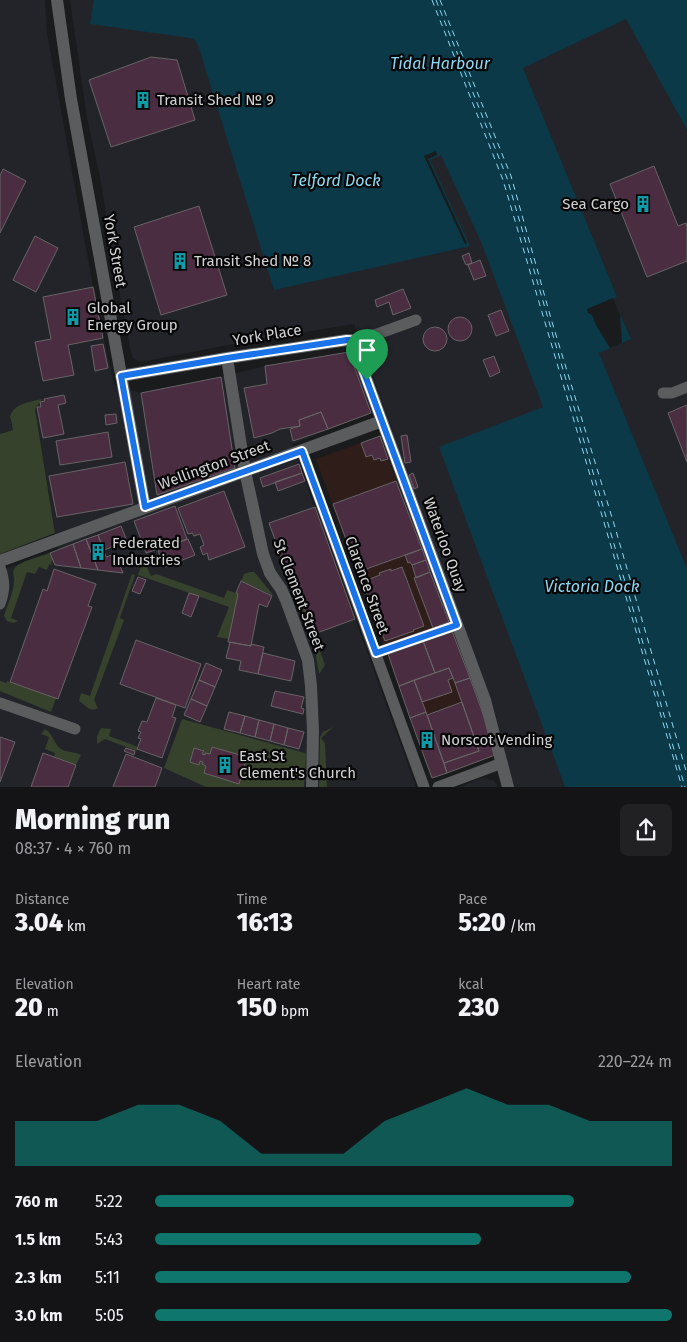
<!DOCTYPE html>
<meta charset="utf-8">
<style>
:root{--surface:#141416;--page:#212123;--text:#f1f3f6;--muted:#9d9ea1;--accent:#0f766e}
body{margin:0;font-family:"Fira Sans",sans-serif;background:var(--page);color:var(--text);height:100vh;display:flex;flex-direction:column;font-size:19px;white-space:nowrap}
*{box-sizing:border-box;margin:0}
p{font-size:16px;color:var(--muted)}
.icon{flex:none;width:28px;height:28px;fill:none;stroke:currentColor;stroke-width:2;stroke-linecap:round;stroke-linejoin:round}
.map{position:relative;height:787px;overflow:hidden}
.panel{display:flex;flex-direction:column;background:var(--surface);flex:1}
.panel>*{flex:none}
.pin{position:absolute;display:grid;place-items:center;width:42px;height:42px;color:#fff;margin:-51px -21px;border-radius:50% 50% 50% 0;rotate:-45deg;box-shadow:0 0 5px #0007}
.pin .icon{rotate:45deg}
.round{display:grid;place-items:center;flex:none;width:52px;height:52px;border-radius:8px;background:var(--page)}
.head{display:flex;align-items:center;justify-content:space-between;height:85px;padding:0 15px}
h1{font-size:28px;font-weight:800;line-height:38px}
.figures{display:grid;grid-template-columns:repeat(3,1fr);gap:8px;height:85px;padding:5px 15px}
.figures div{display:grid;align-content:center}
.figures b{font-size:25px;font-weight:800}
.figures small{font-size:14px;font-weight:400}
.figures p{font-size:14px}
.chart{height:140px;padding:10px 15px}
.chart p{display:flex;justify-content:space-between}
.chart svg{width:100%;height:90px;margin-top:5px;fill:var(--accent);opacity:.7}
ul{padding:0 15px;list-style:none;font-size:16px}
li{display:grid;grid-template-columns:80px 60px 1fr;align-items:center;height:38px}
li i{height:12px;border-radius:6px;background:var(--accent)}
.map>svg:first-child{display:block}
.commercial{fill:#2f1d19}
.built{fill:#22242a}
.green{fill:#36422b;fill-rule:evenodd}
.water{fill:#0b3947}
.pier{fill:#1a1b1d}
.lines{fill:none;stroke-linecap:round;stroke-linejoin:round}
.ferry{stroke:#8dd9f3;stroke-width:1;stroke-dasharray:6 5;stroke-linecap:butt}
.building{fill:#4a2d41;stroke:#676466}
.minor{stroke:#5b5c5d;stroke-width:11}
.tertiary{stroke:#5b5c5d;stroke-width:12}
.route-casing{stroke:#fff;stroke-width:10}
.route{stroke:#1a73e8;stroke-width:6}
.labels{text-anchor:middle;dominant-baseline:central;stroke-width:4.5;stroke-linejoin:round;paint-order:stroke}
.poi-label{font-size:15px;fill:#d3d3d5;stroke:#060607;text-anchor:start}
.street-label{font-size:15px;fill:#d3d3d5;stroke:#060607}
.water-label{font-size:16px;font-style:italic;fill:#8dd9f3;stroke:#060607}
</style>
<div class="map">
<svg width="687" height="787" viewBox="0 0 687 787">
<rect width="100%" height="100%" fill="#1a1b1d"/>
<!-- commercial -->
<path class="commercial" d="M380,436l106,286 9,33 -63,23 -116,-319z"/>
<!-- built -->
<path class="built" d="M0,0h45l2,33 46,254 21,98 27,8 80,-16 44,-11 84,-14 22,61 -79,31 124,343h-416v-216l58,-22 -23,-140 6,-9 -30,13 -1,5 3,12 -13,4z
M70,0h617v787h-173l-18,-71 -142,-392 -121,20 -92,18 -8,-4 -2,-5 -20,-106 -10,-65 -14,-64z
M485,778l9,3 4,6h-39l20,-8z"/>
<!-- green -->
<path class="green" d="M42,399l-7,10 20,124 -55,21v-120l13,-4 -3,-14c5,-13 20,-14 32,-17z
M50,553l3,8 -2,1 1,3 -3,-1 -2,6 -8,-3 -4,7 -8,-2 -16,46 7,3 -4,2 -7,-2 -3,-5c3,-11 10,-24 10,-35 0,-6 -3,-10 3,-15 5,-5 25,-10 33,-13z
M147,554l3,9 -4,2 5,11 5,-2 68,24 3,-8 11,4 -9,45 -12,-2 12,-30 -91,-32 7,-20z
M290,569l35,96 -6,9 -5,-29 -28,-75z
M250,572h4l2,2 18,22 -33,-15 3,-7z
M132,574l3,1 -15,43 4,2 -30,80 4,8c-9,5 -12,-3 -19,-7l2,-8 9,3z
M0,681l6,2 1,-2 49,17 -5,14 -51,-21z
M182,719l123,34 1,2 -2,32h-98l-42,-19zM212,747l35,11 -8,25 -35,-10 2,-7 -4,-2 1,-2 -3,-1 -1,4 -9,-3 4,-14 9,3 -1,3 3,1 1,-2 4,1z
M333,727l-12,11 4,5 2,44h-8l1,-50 3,-5z
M101,728l10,1 -2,7 29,11 -1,4 -32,-12 -8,5v-8z
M45,729c8,5 9,15 16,20 6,4 14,2 20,6l-5,10 -22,-8 1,-4 -10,-4 4,-12 -8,-3z"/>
<!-- water -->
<path class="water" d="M94,0h593v130l-61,-111 -103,49 94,229 -4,2 18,40 -32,14 88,216v218h-122l-126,-340 104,-40 -62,-165 -40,-87 -11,5 40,86 -196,44 -76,-245 -3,-5 -5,-2 -100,-14z"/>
<!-- pier -->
<path class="pier" d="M436,151l1,4 -9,4 39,84 -2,1 -41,-88z
M613,298l7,17 2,28 -12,5 -14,-23 -4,-10 -4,-2 -1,-4z"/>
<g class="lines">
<!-- ferry -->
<path class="ferry" d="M432,0l71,180 179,607
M436,0l71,178 178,609
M440,0l71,176 41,146 62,202 73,250"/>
</g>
<!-- building -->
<path class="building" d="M151,57l26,3 18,60 -84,27 -22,-67z
M654,166l24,60 8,-3 1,4v34l-40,16 -37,-93z
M3,169l23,12 -26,52v-57z
M199,206l28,89 -66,20 -27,-88z
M35,236l23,12 -22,44 -23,-12z
M469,253l3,10 -6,2 -4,-9z
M480,260l6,16 -12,4 -6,-15z
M93,287l10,51 -35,7 6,30 -31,6 -8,-39 16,-3 -8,-42z
M403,289l8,19 -18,7 -4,-13 -12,5 -2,-7z
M501,310l8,21 -13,5 -8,-21z
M448 329a12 12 0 1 1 24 0a12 12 0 1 1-24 0Z
M423 339a12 12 0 1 1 24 0a12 12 0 1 1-24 0Z
M103,344l5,24 -13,3 -4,-25z
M349,352l22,61 -43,16 -7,-17 -22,8 1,6 -20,3 -8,4 -18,5 -10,-50 23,-4 -2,-18z
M494,356l6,16 -10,5 -7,-17z
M221,377l14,91 -78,27 -16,-102z
M64,395l2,8 -8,2 6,29 -21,4 -6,-31h4l-1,-5 5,-1 -1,-2z
M687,405v57l-19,-49z
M321,412l7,17 -35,12 -3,-12 10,-3 -1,-6z
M116,414l1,9 -11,2 -1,-10z
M108,432l4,25 -52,8 -4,-24z
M407,435l4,27 -6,1 -4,-27z
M380,436l8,23 -7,2 -1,-3 -6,2 -2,-5 -6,2 -5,-14z
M125,462l8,42 -76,13 -8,-41z
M299,464l3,9 -39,14 -3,-9z
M302,473l3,8 -27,10 -3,-9z
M413,473l5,14 -4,2 -5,-14z
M396,481l26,68 -64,23 -25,-68z
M224,491l21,56 -36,13 -2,-7 -4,2 -3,-8 4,-2 -4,-11 -6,2 -2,-3 -4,1 -10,-26z
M175,506l12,33 -41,14 -12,-32z
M315,507l40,112 -41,15 -24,-65 -4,1 -17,-47z
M121,526l6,15 -23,9 -6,-15z
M98,535l8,22 9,-3 8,19 -25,-3 -12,-31z
M86,539l12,31 -17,-2 -8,-24z
M188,539l7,16 -30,12 -7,-16z
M73,544l8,24 -26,-3 -5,-12z
M422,549l4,11 -14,5 -2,-3 -2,1 -3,-8z
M426,560l4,12 -14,6 -4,-13z
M402,567l22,59 -11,4 1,1 -29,10 -23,-59 18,-7 -1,-2 12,-4v2z
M54,569l42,15 -8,22 4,1 -34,92 -48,-17 33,-93 4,2z
M430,572l19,50 -16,6 -19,-50z
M138,577l8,3 -6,14 -8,-3z
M241,581l31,15 -5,11 -8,-3 -8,42 -23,-4 10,-48 -2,-1z
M189,593l10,3 -8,21 -9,-4z
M452,631l18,47 -15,5 -6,-15 -14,5 -12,-32z
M136,640l65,24 -16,44 -65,-24z
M423,641l12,32 -36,13 -11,-32z
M230,642l21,4v-2l13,3 -6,27 -19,-4 2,-9 -15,-3z
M263,653l32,8 -4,20 -33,-7z
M206,663l16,7 -7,17 -16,-7z
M449,668l4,10 -5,2 4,12 -30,10 -8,-22z
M470,678l16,44 9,33 -48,18 -3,-10 35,-12 -24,-68z
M199,680l16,7 -8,19 -16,-7z
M414,680l12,32 -16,6 -11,-32z
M275,691l29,6 -3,11 3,1 -1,5 -32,-8z
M156,698l20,7 -4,12 4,1 -14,40 -25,-9 4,-10 -3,-1 3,-6 -3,-1 4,-10 5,1z
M191,699l16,7 -7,16 -16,-7z
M462,702l17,49 -35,12 -17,-48z
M229,712l16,4 -5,17 -16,-4z
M426,712l21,61 -15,5 -22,-60z
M245,716l14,4 -4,17 -15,-4z
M259,720l15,4 -4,17 -15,-4z
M274,724l14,4 -4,17 -14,-4z
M288,728l16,4 -5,17 -15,-4z
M0,737l15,5 -15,40z
M212,747l35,10 -8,27 -35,-11 2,-7 -4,-2 1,-2 -3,-1 -1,4 -9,-3 4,-14 10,3 -2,3 3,1v-2l5,1z
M126,748l9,3 -1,4 -10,-4z
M43,753l33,12 -8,22h-37z
M126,754l36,14 -7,19h-42z"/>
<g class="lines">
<!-- minor -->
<path class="minor" d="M352,340l28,-7 36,-13
M663,393h9l15,-6
M302,451l122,336
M0,567c5,14 5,23 0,37
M376,653l81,-28
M0,703l75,26
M438,787l64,-24"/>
<!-- tertiary -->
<path class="tertiary" d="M57,0l14,99 74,408
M227,358l18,113 18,83 7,19 11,16 5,11 22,60 3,26 2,45 -1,56
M121,376l106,-18 120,-18h5l133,360 23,87
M0,561l382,-140"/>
</g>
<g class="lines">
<!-- route casing -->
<g class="route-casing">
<path id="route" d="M347,340h5l105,285 -81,28 -74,-202 -157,56 -24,-131 106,-18z"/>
</g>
<!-- route -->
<use href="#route" class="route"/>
</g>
<!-- icons -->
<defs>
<g id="building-bare" transform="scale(1.35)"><path d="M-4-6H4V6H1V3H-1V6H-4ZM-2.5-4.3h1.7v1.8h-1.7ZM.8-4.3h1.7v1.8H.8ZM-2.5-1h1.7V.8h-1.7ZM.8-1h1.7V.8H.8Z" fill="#0f9aa8" stroke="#060607" stroke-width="2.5" paint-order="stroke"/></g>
</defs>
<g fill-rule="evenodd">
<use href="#building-bare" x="143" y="100"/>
<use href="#building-bare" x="643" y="204"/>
<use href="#building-bare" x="180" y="261"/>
<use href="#building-bare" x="73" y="317"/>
<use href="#building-bare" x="98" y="552"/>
<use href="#building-bare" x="427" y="740"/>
<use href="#building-bare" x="225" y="765"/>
</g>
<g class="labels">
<!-- poi labels -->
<g class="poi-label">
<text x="157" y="100">Transit Shed № 9</text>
<text x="629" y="204" text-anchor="end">Sea Cargo</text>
<text x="194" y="261">Transit Shed № 8</text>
<text x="87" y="308">Global<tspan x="87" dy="17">Energy Group</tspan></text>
<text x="112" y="543">Federated<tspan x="112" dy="17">Industries</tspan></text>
<text x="441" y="740">Norscot Vending</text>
<text x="239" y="756">East St<tspan x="239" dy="17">Clement's Church</tspan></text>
</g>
<!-- street labels -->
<g class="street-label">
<text transform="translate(115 251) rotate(80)">York Street</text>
<text transform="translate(267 335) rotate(-9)">York Place</text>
<text transform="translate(214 465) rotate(-20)">Wellington Street</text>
<text transform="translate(445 545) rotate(70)">Waterloo Quay</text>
<text transform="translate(367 585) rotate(70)">Clarence Street</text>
<text transform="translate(299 595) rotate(69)">St Clement Street</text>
</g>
<!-- water labels -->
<g class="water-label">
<text x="440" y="63">Tidal Harbour</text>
<text x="336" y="180">Telford Dock</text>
<text x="592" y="586">Victoria Dock</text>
</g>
</g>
</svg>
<div class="pin" style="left:367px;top:380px;background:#1e9e55"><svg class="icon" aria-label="arrive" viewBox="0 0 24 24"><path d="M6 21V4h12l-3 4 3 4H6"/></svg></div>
</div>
<section class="panel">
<div class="head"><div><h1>Morning run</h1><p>08:37 · 4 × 760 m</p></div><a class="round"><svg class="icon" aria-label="share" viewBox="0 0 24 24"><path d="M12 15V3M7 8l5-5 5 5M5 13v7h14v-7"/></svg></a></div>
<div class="figures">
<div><p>Distance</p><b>3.04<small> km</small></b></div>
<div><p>Time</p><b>16:13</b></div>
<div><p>Pace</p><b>5:20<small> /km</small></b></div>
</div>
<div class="figures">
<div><p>Elevation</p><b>20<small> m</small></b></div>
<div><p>Heart rate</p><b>150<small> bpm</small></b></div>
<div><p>kcal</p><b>230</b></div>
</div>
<div class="chart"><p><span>Elevation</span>220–224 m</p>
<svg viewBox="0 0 160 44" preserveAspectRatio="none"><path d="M0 44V22L10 22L20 22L30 14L40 14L50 22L60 38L70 38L80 38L90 22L100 14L110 6L120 14L130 14L140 22L150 22L160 22V44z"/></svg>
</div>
<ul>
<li><b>760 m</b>5:22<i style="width:81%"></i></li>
<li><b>1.5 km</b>5:43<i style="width:63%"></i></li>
<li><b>2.3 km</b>5:11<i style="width:92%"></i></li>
<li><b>3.0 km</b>5:05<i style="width:100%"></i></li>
</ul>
</section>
